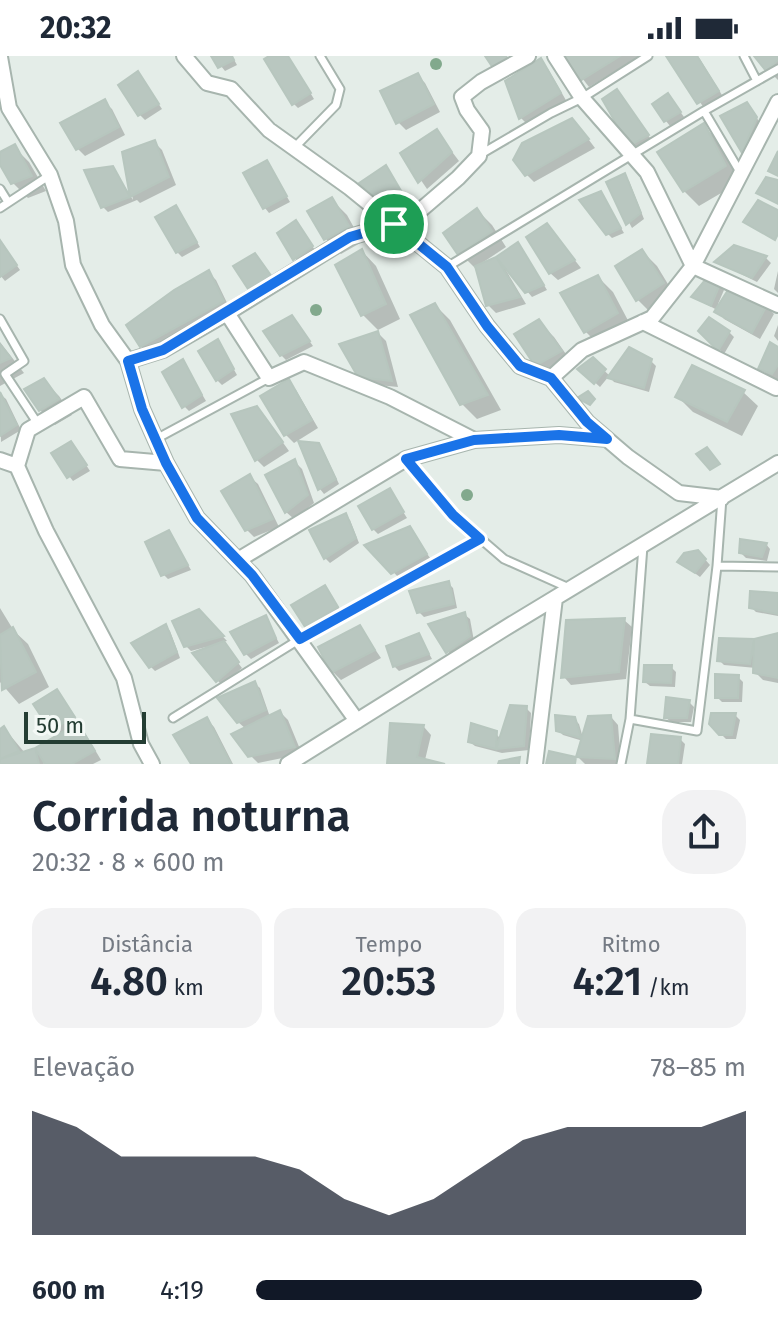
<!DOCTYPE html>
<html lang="pt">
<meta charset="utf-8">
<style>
:root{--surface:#fff;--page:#f2f2f3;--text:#1f2937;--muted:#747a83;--accent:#111827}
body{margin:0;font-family:"Fira Sans",sans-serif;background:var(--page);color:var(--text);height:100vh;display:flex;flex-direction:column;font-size:30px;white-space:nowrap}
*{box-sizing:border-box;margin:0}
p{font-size:26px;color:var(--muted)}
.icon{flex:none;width:44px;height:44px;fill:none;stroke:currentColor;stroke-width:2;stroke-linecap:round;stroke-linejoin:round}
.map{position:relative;height:708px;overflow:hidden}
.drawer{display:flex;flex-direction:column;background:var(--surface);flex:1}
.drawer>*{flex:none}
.scale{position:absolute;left:24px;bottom:20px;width:122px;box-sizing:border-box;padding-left:8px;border:4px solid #243d33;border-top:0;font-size:22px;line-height:28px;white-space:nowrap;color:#243d33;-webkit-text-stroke:6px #f4f9f6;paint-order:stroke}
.pin{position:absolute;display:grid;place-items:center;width:68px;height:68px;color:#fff;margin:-34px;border:4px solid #fff;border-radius:50%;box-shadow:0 2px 8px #0007}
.round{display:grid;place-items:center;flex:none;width:84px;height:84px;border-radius:32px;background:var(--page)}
.overview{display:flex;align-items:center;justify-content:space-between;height:136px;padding:0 32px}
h1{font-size:44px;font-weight:600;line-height:60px}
.metrics{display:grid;grid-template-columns:repeat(3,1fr);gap:12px;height:136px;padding:8px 32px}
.metrics div{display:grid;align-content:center;border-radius:20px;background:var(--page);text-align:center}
.metrics b{font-size:40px;font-weight:600}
.metrics small{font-size:22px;font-weight:400}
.metrics p{font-size:22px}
.chart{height:224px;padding:16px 32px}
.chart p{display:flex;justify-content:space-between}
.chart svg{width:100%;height:144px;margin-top:8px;fill:var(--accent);opacity:.7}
ul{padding:0 32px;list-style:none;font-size:26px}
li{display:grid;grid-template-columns:128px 96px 1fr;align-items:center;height:60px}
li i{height:20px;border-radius:10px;background:var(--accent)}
.status{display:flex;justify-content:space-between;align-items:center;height:56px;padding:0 40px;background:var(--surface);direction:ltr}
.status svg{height:22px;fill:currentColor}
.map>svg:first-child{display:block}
.shadow{fill:#0003}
.building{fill:#b9c7c0;stroke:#b7c6be;stroke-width:2}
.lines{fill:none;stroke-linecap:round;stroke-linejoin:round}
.lane-casing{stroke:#a7b5ae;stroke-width:11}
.street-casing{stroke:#a7b5ae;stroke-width:18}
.lane{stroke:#fff;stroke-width:7}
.street{stroke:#fff;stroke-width:14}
.tree{fill:#82a98d}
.route-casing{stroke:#fff;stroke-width:16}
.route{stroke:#1a73e8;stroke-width:10}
</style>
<div class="status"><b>20:32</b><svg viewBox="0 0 49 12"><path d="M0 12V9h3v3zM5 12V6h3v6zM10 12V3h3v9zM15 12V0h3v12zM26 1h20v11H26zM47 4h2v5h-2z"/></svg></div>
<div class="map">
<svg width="778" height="708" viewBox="0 0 778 708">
<rect width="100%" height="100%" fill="#e4ede8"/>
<!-- shadow -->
<path class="shadow" d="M213,0h19l5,9 -12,6z
M273,0h15l26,43 -16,9 -5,-5z
M565,0h75l-51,31z
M669,0h29l27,44 -19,11z
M757,0h21v24l-10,-10z
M541,5l7,8 19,33 -39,23 -7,-7 -13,-37z
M417,19l8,8 15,29 -34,18 -8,-8z
M142,23l20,30 -17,11 -5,-5z
M622,40l30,45 -16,9 -5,-5z
M672,44l12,17 -14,9 -4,-5z
M104,46l8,7 13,26 -40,21 -8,-8z
M751,53l9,14 -13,33 -25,-39z
M704,70l14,15 22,41 -41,24 -15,-15 -24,-38z
M580,72l15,20 -61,34 -8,-8z
M437,76l22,29 -32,28 -24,-35z
M154,86l8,8 14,35 -36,18 -3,-3 -29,12 -5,-5 14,-33 16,26 -9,-46z
M14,91l15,15 17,29 -18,7 -15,-15 -13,-22v-7z
M267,106l23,40 -21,11 -4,-5z
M390,116l20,34 -13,10 -35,-33z
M624,120l5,5 15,38 -12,9 -24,-45z
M600,137l24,40 -12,5 -5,-5z
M332,144l15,15 15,27 -21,12 -15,-15z
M176,151l24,40 -18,10 -5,-5z
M477,154l15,15 14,22 -24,16 1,2 39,-16 25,41 -15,7 -26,-31 -2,1 22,37 -30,9 -8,-8 -10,-39 -3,2 -15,-15z
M301,171l15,25 -17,12 -19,-30z
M554,178l27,34 -23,12 -8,-7z
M0,185l20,29 -15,11 -5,-6z
M734,191l32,11 5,5 -14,19 -40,-20z
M362,195l14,15 24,53 -22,11 -15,-15z
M642,195l15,15 20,33 -24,16 -15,-15 -20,-34z
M778,215v22l-4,-4z
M209,217l7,7 14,29 -81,44 -8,-7z
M598,221l15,15 19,36 -31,19 -15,-15 -23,-38z
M719,230l5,4 -6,14 48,2 8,8 -14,25 -36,-20 -7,-9 -24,-13z
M435,249l15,15 51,90 -24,9 -15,-15z
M296,266l17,24 -27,14 -5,-5z
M539,266l15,15 21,30 -23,12 -15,-15z
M778,269v16l-4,-5z
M701,275l28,1 5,5 -10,17z
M378,277l8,8 12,46 -30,-3 -8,-8z
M218,285l19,34 -15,10 -5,-5z
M0,286l24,31 -24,13z
M778,294v34l-18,-16z
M593,304l18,17 40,-16 5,5 -7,26 -35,-10 -5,-6 -9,11 -20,-18z
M183,306l23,39 -17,10 -5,-5z
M44,325l15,15 13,19 -17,10 -15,-15z
M288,326l8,8 22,38 -24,15 -8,-8 -23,-38z
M743,336l15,14 -16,30 -49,-24 -15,-15z
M0,338l6,5 15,31 -20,12z
M234,359l30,1 25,35 -25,16 -7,-7z
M302,388l16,1 5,5 16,34 -15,10 -4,-5z
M75,392l15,23 -17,10 -4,-5z
M294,405l8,8 12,34 -20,16 -8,-7z
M250,421l8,7 21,43 -25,10 -8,-8z
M390,435l17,27 -29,16 -5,-5z
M345,460l5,4 9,23 -29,20 -5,-5z
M409,473l24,33 -32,18 -33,-34z
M169,476l22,38 -23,9 -5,-5z
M766,488l4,5 -3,12 -21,-3 -5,-5z
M703,501l7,8 -10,12 -15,-11z
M448,527l5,5 4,20 -33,9 -5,-5z
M329,537l13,19 -30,18 -5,-4z
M778,539v21l-22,-4 -5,-5z
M0,552l14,23 14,13 21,43 -30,17 -19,-22z
M199,555l28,30 -5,1 20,26 -20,17 -5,-5 -11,-33 -15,4 -5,-5z
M465,559l5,4 4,22 -22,16 -21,-32z
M266,562l13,25 -28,16 -5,-5z
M624,564l8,7 -6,52 -55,6 -7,-8z
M166,570l4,5 10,27 -25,13 -5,-5z
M360,571l21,31 -40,22 -8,-8 -12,-24z
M419,579l13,24 -33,12 -5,-5z
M778,579v48l-15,-3 -8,-8 1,-4 -32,-3 -5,-5 2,-20 33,1z
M671,611l5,5 -1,15 -25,-1 -5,-4z
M738,621l5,5 -1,20h-20l-5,-5z
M255,628l5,4 10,29 10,-5 8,8 14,34 -44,9 -8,-8 -4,-26 -8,-7z
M61,641l17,25 -3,1 10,10 16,27 -8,4h-46l-5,-7 2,7h-41l-3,-6v-26l4,-4 21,25 34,-17 -7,-7z
M689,646l5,5 -3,15h-20l-5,-4z
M526,652l5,5 -2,37 -27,3 -27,-7 -5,-4 25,-9 6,6z
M735,659l5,5 -4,19h-10l-6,-6z
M611,661l7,8 3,39h-36l-7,-7 5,-16 -20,-6 -5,-5 16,-11 5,5 4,14z
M207,663l7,8 19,37h-40z
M392,669l32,2 7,8 -6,25 16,4h-52z
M680,683l5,5 -3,20h-33z"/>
<!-- building -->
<path class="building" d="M211,0h21l2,4 -16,8z
M269,0h19l23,37 -19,12 -28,-46z
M485,0h21l2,4 -15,8z
M563,0h57l-40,25z
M666,0h31l22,35 -22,13z
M754,0h24v4l-12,11z
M541,2l20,35 -42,26 -14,-38z
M138,15l21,33 -21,12 -20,-31z
M418,17l16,31 -38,20 -16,-33z
M617,33l32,46 -20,11 -27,-47z
M668,37l13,19 -17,10 -12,-18z
M105,43l14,28 -43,23 -16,-27z
M747,46l10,15 -15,36 -22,-37z
M572,62l17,21 -64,37 -12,-16 9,-17z
M704,67l22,43 -43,26 -26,-40z
M437,73l15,23 -34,31 -18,-30z
M155,84l14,37 -39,20 -8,-45z
M15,88l17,32 -21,8 -11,-19v-13z
M778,95v25l-10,-5z
M267,104l20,36 -24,13 -20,-36z
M386,109l21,36 -16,11 -32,-29z
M113,110l17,31 -29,11 -17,-38z
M625,117l16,40 -15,12 -20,-43z
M766,121l12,3v24l-22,-11z
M601,135l20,37 -15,7 -27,-35z
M332,141l17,29 -25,14 -17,-29z
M758,144l20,10v24l-3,6 -32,-18z
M176,149l21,37 -21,11 -21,-36z
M477,152l15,23 -34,24 -15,-22z
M296,164l17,26 -20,14 -16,-27z
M547,167l28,37 -26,14 -23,-37z
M0,184l17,25 -17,12z
M518,186l26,43 -19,8 -29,-36z
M734,189l33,11 -15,22 -38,-16z
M362,193l24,55 -25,12 -26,-51z
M642,193l22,34 -28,18 -21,-35z
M255,197l17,24 -24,12 -15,-23z
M496,201l24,40 -34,9 -11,-40z
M209,214l15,31 -84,46 -14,-22 48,-35z
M598,219l20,38 -34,20 -24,-40z
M706,223l14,5 -9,22 -20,-9z
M728,234l39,15 -15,28 -38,-21z
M435,247l53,92 -28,10 -50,-90z
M292,259l18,26 -30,15 -17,-25z
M709,261l21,14 -12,20 -20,-20z
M539,263l23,32 -27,15 -21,-32z
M378,275l14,50 -34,-4 -19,-33z
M218,283l16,30 -18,12 -18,-30z
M770,286l8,5v18l-6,9 -14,-5z
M0,288l11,14 -11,5z
M629,291l23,12 -8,29 -37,-10z
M593,301l13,12 -12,15 -17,-15z
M183,303l19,36 -20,13 -20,-36z
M692,309l53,25 -18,32 -52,-25z
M44,322l15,21 -20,12 -15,-22z
M289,323l23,41 -28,16 -24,-40z
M588,335l7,8 -5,6 -13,-7z
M0,336l17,33 -17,11z
M257,350l26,36 -28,19 -24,-47z
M71,385l16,24 -20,13 -16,-25z
M298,385l21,2 17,36 -18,11z
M707,391l13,17 -10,6 -14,-16z
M295,403l13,36 -23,18 -20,-38z
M250,418l23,45 -28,12 -24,-40z
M390,432l14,24 -32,18 -14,-24z
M346,457l10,25 -32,21 -15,-29z
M410,470l17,28 -36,20 -27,-29z
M169,474l19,35 -27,11 -16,-34z
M740,483l27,4 -5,14 -23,-4z
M698,494l8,9 -11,14 -18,-11 7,-9z
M449,525l5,23 -37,9 -8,-22z
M325,529l13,22 -33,20 -14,-22z
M750,535l28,2v21l-29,-6z
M199,553l25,27 -40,11 -12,-26z
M465,556l5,24 -24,17 -18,-29z
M266,559l10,23 -32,17 -14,-23z
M625,562l-6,54 -58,6 5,-58z
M166,568l11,28 -28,16 -18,-25z
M360,569l15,25 -44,23 -13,-26z
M13,571l23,45 -34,18 -2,-55z
M419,577l10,21 -36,13 -7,-21z
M778,577v45l-25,-5 1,-34z
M719,582l35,1 -4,25 -33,-3z
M224,585l15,21 -23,20 -24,-29z
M644,609h28l-1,18 -28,-1z
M715,618l24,1 -1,23h-23z
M255,625l11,29 -29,13 -20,-25z
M57,633l18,28 -25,13 -17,-26z
M666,641l24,3 -3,18h-23z
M510,649l17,1 -3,40 -28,3z
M280,654l15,37 -47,10 -17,-23z
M711,657h25l-4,22h-13l-10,-11z
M555,659l20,2 6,21 -25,-7z
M611,659l4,44 -39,-2 12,-41z
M207,661l24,47h-40l-18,-29z
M78,667l17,28 -23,13h-27l-10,-16z
M390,667l34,2 -7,32 28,7h-58z
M471,667l26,8 -1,18 -28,-7z
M4,670l15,25 -19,8v-30z
M651,678l30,3 -3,27h-31z
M35,692l4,16h-39v-5z
M549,695l27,6 -1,7h-29z
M520,701l-1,7h-21l1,-3z"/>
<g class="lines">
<!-- lane casing -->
<g class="lane-casing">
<path id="lane" d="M744,0l13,25
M704,55l36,61
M295,91l41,-42 4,-16 -20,-33
M481,98l70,-41 31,-15 66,-42
M0,133l8,13
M0,152l50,-33
M447,211l257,-156 74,-42
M0,263l24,42 -19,13 33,50
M156,383l113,-61
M406,403l47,56 51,44 65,29
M722,442l-5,68 61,1
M173,662l127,-79 180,-100
M630,663l13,-173
M621,708l9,-45 67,12 20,-165"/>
</g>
<!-- street casing -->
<g class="street-casing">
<path id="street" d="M184,0l23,27 24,6 38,41 81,58 97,79 40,59 33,40 31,12 31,-28 70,-32 41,-52 -46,-94 -65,-74 -27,-42
M0,1l9,51 41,67 16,46 7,44 29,60 26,36 14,48 24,54
M778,46l-85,164 85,39
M227,257l123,-76 44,-13 29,-16 35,-30 21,-22 3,-25 -15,-21 -5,-13 19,-15 47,-26
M643,266l133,66
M128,305l35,-11 64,-37 42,65 35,-16 86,35 84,43
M551,322l36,44 41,35 51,36 43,5
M0,404l17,6
M238,504l168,-101 68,-19 85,-5 48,4
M152,708l-11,-20 -17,-66 -78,-147 -29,-65 11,-36 56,-33 36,62 46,4 31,55 55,57 105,146
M288,708l224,-140 266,-161
M535,708l20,-166"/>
</g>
<!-- lane -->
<use href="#lane" class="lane"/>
<!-- street -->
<use href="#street" class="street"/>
</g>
<!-- trees -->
<g class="tree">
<circle cx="436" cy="8" r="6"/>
<circle cx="316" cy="254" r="6"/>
<circle cx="467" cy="439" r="6"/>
</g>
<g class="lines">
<!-- route casing -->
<g class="route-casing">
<path id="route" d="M394,168l53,43 40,59 33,40 31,12 36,44 20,17 -48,-4 -85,5 -68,19 47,56 27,24 -180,100 -48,-64 -55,-57 -31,-55 -24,-54 -14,-48 35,-11 187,-113z"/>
</g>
<!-- route -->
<use href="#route" class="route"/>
</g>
</svg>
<div class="scale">50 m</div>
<div class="pin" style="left:394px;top:168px;background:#1e9e55"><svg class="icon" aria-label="arrive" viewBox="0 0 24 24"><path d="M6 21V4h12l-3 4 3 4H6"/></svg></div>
</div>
<section class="drawer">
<div class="overview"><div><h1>Corrida noturna</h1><p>20:32 · 8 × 600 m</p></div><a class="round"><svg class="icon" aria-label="share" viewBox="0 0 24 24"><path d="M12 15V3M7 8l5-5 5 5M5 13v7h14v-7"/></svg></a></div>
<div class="metrics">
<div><p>Distância</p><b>4.80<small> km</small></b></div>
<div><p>Tempo</p><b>20:53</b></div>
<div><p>Ritmo</p><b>4:21<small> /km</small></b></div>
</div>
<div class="chart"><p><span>Elevação</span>78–85 m</p>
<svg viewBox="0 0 160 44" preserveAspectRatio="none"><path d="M0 44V6L10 11L20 20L30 20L40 20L50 20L60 24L70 33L80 38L90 33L100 24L110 15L120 11L130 11L140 11L150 11L160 6V44z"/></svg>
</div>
<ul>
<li><b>600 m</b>4:19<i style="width:91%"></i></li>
</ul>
</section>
